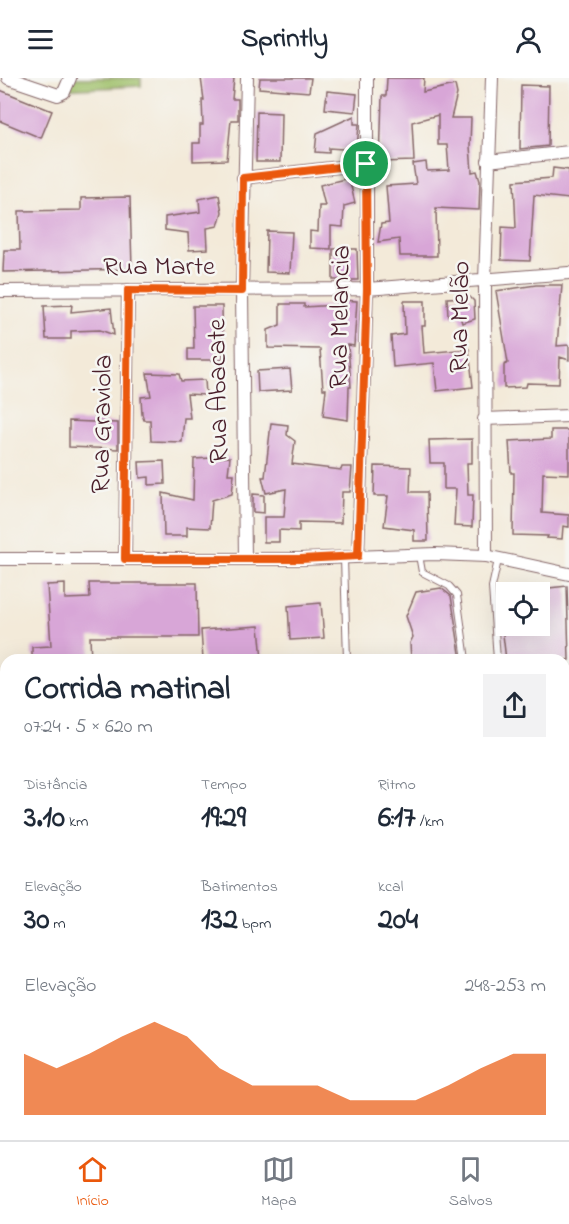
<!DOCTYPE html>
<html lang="pt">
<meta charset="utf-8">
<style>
:root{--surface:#fff;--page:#f2f2f3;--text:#1f2937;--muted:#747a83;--line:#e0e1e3;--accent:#ea580c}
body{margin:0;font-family:"Indie Flower",sans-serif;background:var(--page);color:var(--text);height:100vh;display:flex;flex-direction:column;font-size:22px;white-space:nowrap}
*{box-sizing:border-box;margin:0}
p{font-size:20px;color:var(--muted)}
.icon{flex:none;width:33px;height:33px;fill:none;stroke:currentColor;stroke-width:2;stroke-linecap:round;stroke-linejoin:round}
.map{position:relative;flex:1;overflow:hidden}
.sheet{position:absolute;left:0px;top:576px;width:570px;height:486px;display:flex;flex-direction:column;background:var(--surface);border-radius:18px 18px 0 0;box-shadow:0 6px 24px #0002}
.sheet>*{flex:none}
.controls{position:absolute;left:496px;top:504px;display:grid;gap:12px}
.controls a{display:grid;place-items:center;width:54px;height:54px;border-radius:0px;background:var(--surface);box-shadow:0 6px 24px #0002;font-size:30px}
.pin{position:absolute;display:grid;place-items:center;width:51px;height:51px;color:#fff;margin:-26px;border:3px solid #fff;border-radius:50%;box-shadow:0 2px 6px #0007}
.round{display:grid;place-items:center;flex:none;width:63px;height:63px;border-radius:0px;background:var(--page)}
.headline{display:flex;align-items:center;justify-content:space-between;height:102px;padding:0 24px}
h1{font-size:33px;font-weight:700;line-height:45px}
.metrics{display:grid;grid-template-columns:repeat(3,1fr);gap:9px;height:102px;padding:6px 24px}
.metrics div{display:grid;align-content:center}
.metrics b{font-size:30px;font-weight:700}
.metrics small{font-size:16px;font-weight:400}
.metrics p{font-size:16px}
.chart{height:168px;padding:12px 24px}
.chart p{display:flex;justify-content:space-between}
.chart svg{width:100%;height:108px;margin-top:6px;fill:var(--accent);opacity:.7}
header{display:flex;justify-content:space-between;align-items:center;height:78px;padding:0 24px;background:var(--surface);font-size:27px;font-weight:700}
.tab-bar{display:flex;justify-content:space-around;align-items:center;height:84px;border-top:2px solid var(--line);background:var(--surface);font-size:16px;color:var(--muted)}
.tab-bar a{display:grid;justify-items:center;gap:3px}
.tab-bar .current{color:var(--accent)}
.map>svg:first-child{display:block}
.green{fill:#9ebf68;stroke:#746f4a;stroke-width:1.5}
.building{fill:#d8a6d7}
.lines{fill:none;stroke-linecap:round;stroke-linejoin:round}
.lane-casing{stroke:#856668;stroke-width:8}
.street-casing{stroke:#856668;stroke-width:14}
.lane{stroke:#fff;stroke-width:6}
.street{stroke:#fff;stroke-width:12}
.route-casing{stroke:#fff;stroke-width:12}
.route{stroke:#ea580c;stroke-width:8}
.labels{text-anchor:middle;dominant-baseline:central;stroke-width:5;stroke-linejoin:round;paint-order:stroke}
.street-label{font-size:27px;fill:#4a1f2b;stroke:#f6f6f2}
</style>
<header><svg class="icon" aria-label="menu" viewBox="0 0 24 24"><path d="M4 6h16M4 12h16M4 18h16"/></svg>Sprintly<svg class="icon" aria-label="person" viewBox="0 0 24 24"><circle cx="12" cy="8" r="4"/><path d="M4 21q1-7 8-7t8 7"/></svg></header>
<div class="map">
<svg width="569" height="1062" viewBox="0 0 569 1062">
<rect width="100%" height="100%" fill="#f6f6f2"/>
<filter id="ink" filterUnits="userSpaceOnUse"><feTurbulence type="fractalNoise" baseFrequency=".0167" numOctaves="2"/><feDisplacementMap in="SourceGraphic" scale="12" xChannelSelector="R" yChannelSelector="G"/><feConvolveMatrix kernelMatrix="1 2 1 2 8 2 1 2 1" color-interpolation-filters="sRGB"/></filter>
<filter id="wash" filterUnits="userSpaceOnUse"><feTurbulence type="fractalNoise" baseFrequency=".008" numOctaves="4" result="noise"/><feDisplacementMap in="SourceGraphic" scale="24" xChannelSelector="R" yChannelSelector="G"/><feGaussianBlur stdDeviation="1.35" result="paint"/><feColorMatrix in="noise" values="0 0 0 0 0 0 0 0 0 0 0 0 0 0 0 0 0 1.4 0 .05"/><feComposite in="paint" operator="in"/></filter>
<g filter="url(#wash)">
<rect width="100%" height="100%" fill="#f3ead9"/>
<!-- green -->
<path class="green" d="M64,0h77v8l-81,4z"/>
<g id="blocks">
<!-- building -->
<path class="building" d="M201,0h33l-2,21h6v21h-7l-4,40 -34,1v-18h7v-18h3l-1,-25h2z
M260,0h51l-2,14 -50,-4z
M387,0h37l-1,14 32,-7 2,9 -6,24h20l-1,28 2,26 5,-1 3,10 -1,29 -43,-2 1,48h-37l-1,-17 -21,3 3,-18 8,-1 -3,-37 30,-2 -3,-20 13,-2 1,9 22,-1 -2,-25h-9v-30l-26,7 2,39 -34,1 2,-66h4z
M521,7l28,1 -1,60 -28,3z
M0,12l52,21 -11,27 -41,-17z
M327,13l30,3 -2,18 -30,-3z
M257,34l24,1 -1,49h-24z
M354,38v8h5l-2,26 -28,-2v5l-14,-1 2,-19z
M553,90l16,2v29l-35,-4 -4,66 -29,-1 1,-33 14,1 -2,-47 38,-3z
M349,100l6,25 -11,3 -1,21 -12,-1v23l-21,-1v-17l8,1 1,-26h6l-5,-21z
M219,117l3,17 -4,14 -11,2 1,21 -19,1 -1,-17 -23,-3v-13l35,-5 -1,-13z
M130,119l2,72 -129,3 1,-22h16l-1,-39 62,-1v-12z
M267,153l25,1 -2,41 -24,-1z
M333,171h24l1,31h-25z
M536,207h26l-5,61 12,-1v15l-9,-3 -1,27 -32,-1 -1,4 -22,1v-23l4,-2 -12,-72z
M470,219l4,4 1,18 -13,4 -2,-7h-12l-1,-18z
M338,222l19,1 -3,45 -6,-1 3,42h-2l-1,33 -25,-4 3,-27h-3l-3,-40 -52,-1v-18l12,-5v-21h24v3l33,-2z
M404,223h21v25h-3l2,27 45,-4 4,38 -36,4 -3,-28 -41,4 -2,-31 14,-2z
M72,227l-1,7 40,-4 3,27 -14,-5 -29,1v8h-25l-2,-33z
M193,228h29l1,54h-35v-11h6z
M290,291l2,21 -34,2 -1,-21z
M147,295l32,1 2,7 24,-1 1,15 -19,-1 3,24h-6l-2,24 -31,-1 -1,-21h-6l-2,-6 -1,-17 10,-1z
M69,343l49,2v26l-49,-2z
M271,345l17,2 -1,10 8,6 -3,23 49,6 1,-3h10l-2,25h-8l-1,31 -42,-1v9l-20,-1v12h-15v-25h20l2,-28 -20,4 -4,-16h3z
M551,352h18v44l-26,-1 -1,40 27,2v12l-6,-1 -1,13 -15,-1 1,-2 -35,-1 1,-62h-3l-2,-32 42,-2z
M472,361v24h-5l1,32h5l-1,32 -18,-1 2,-37h-12v-26h-14l-1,-23z
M230,379l-2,17h6l-2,20 -20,6 -2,28 -23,-1v9h-23l-1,-43 30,7 1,-41z
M164,383l1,23 -16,1v-8l-9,1 -1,-16z
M375,388l36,1 -1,25h17l1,49h-14v-11l-30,-4 4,-30h-14z
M253,416l11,1v18l-11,-1z
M89,505h108l1,54h-108l1,23h-55l-4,-5v-8l19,-1 -4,-61 18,-1v15l25,-1z
M567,508l2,74h-63l-4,-34h38v-37z
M441,510l10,8 10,64h-50l-1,-17 3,-6 -7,-21 10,-24z
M321,525l3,35 -34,2 -2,-34z
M259,548l3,34h-59l-2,-30z"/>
</g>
</g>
<g filter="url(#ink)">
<use href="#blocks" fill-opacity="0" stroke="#856668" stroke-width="1.5"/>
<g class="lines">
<!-- lane casing -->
<g class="lane-casing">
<path id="lane" d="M419,477l3,17 27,14 8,9 9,65
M344,480l3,102
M497,582l-5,-73 6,-27
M564,622l5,-1"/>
</g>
<!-- street casing -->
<g class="street-casing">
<path id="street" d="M8,0l50,17 6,-3 6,-14
M488,83l81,-9
M243,100l123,-14
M0,213l367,-2 202,-16
M484,341l85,-3
M358,478l9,-267v-211
M486,478l-1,-275 7,-203
M0,481h301l134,-5 51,2 83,18
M125,481l3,-269
M245,481l-3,-268 5,-213
M0,680l6,10
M0,700l6,-1
M3,1062l12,-6"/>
</g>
<!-- lane -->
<use href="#lane" class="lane"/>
<!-- street -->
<use href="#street" class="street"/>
</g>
</g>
<g class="lines" filter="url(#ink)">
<!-- route casing -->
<g class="route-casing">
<path id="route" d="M366,86l1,125 -9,267 -57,3h-176l3,-269 114,1 1,-113z"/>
</g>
<!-- route -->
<use href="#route" class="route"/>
</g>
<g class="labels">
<!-- street labels -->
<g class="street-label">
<text x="159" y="189">Rua Marte</text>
<text transform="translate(341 239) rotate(-89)">Rua Melancia</text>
<text transform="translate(461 239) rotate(-89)">Rua Melão</text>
<text transform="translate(219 313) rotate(-91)">Rua Abacate</text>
<text transform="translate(103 346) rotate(-89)">Rua Graviola</text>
</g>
</g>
</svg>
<div class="controls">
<a><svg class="icon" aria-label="locate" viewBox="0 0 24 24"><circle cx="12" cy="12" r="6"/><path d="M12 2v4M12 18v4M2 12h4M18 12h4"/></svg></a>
</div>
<div class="pin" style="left:366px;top:86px;background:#1e9e55"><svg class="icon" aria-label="arrive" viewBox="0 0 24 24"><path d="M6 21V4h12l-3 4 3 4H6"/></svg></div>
<section class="sheet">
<div class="headline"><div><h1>Corrida matinal</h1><p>07:24 · 5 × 620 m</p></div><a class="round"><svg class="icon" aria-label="share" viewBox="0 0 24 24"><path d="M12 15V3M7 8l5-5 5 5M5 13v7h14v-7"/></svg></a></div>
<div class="metrics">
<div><p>Distância</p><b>3.10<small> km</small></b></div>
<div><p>Tempo</p><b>19:29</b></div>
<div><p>Ritmo</p><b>6:17<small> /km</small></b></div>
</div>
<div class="metrics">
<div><p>Elevação</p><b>30<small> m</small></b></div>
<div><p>Batimentos</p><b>132<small> bpm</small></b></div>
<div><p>kcal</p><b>204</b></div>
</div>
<div class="chart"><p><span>Elevação</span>248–253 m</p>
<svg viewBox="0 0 160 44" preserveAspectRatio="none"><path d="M0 44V19L10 25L20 19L30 12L40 6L50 12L60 25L70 32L80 32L90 32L100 38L110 38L120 38L130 32L140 25L150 19L160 19V44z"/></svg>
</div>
</section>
</div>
<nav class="tab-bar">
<a class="current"><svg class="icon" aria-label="home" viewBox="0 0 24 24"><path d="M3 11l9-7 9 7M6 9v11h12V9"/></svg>Início</a>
<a><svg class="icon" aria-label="map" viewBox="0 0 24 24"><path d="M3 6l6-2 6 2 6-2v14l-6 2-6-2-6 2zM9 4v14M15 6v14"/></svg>Mapa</a>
<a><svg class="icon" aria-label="saved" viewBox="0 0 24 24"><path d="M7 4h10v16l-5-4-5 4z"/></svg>Salvos</a>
</nav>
